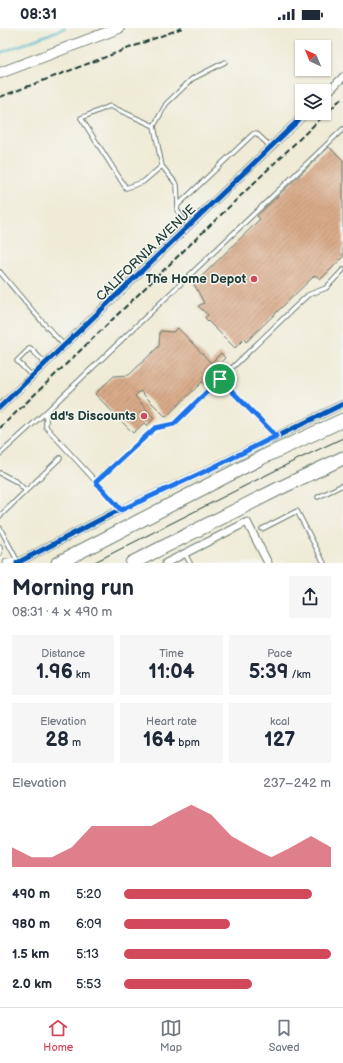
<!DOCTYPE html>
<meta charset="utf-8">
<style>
:root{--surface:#fff;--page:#f6f6f7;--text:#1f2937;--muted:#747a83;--line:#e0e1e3;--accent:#d1495b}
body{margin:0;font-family:"Balsamiq Sans",sans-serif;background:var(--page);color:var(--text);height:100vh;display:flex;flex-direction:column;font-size:15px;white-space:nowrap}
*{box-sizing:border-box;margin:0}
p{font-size:13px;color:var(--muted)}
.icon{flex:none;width:22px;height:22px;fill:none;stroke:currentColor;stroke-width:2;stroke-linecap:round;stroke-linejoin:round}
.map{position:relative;height:535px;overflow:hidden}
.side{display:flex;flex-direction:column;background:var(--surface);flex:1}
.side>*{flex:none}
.needle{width:26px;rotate:316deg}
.tools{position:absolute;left:295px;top:12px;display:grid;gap:8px}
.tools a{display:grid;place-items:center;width:36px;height:36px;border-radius:0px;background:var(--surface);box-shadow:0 1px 3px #0004;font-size:20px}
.pin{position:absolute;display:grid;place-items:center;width:34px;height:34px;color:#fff;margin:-17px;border:2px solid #fff;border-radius:50%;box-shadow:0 1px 4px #0007}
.round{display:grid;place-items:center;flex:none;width:42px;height:42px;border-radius:0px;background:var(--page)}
.summary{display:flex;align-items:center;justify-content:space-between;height:68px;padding:0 12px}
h1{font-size:22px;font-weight:700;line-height:30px}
.stats{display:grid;grid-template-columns:repeat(3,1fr);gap:6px;height:68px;padding:4px 12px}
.stats div{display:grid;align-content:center;border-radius:0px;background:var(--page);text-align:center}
.stats b{font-size:20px;font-weight:700}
.stats small{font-size:11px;font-weight:400}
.stats p{font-size:11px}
.chart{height:112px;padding:8px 12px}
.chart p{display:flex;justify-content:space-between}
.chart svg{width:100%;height:72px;margin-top:4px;fill:var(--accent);opacity:.7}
ul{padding:0 12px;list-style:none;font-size:13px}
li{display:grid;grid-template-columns:64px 48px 1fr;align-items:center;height:30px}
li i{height:10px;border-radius:5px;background:var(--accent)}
.status{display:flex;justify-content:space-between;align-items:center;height:28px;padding:0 20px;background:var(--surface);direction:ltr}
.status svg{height:11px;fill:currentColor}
.menu{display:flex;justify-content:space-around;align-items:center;height:56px;border-top:1px solid var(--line);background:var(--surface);font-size:11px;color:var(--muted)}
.menu a{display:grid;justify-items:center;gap:2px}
.menu .on{color:var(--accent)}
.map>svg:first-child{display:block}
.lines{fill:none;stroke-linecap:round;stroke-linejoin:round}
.stream{stroke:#4fb8cc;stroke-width:2}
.building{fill:url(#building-hatch)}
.service-casing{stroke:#687a6d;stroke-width:5.5}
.minor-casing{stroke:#687a6d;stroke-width:9}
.secondary-casing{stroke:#687a6d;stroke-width:12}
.motorway-casing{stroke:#687a6d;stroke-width:15}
.service{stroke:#fff;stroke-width:3.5}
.minor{stroke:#fff;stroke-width:7}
.secondary{stroke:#fff;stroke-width:10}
.motorway{stroke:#fff;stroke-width:13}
.tram{stroke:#1f3d34;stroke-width:1}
.rail{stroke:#1f3d34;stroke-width:2;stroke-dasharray:6 3;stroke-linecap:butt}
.cycleway-casing{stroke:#f6f6f2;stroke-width:8}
.cycleway{stroke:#0057b8;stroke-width:5}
.route-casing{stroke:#fff;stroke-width:8}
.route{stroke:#1a73e8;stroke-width:5}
.poi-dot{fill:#d1495b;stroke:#f6f6f2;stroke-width:1.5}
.labels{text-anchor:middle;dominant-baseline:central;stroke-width:3;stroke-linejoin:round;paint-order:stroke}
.street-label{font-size:13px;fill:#1f3d34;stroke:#f6f6f2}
.poi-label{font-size:13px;font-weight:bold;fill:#1f3d34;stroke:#f6f6f2;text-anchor:end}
</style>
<div class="status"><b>08:31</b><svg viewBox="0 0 49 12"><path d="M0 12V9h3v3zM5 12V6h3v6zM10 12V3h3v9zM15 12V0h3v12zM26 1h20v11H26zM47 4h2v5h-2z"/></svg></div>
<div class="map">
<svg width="343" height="535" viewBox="0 0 343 535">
<defs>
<pattern id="building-hatch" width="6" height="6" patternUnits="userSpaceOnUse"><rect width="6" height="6" fill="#d9aa89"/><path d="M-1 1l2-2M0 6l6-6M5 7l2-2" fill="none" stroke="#af8c71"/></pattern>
</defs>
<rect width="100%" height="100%" fill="#f6f6f2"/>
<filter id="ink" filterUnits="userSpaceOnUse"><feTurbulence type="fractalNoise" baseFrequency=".025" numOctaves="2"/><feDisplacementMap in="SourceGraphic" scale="8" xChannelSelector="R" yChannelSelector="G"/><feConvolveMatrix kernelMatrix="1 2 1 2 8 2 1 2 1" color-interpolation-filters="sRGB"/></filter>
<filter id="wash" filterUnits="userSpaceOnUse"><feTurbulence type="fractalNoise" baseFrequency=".012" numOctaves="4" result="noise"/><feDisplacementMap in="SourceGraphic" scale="16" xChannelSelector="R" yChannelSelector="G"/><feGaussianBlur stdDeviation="0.9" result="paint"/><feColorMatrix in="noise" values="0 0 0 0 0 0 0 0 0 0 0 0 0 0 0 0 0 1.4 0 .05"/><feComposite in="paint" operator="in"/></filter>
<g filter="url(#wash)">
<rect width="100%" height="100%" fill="#efebd6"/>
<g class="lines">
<!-- stream -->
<path class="stream" d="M0,25l65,-25"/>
</g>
<g id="blocks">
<!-- building -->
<path class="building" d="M329,119l14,13v97l-22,22 -6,-4 -69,67 -2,-3 -9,9 -30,-30 3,-3 -10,-9 6,-3 -10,-19 66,-65 -3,-3z
M178,300l33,35 10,-10 4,5 -18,19 3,3 -5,5 -3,-3 -36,35 -26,-26 -5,5 19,22 -7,8 -3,-3 -11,10 -38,-39 19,-18 15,-1 30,-29 1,-15 13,1z"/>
</g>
</g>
<g filter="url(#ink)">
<use href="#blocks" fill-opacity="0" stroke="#687a6d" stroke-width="1"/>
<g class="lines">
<!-- service casing -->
<g class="service-casing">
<path id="service" d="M154,98l12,-22 26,-25 33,-17
M162,138l-8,-40 -44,-20 -29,12 45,70 17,-6 19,-16 15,19 1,20
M189,198l-12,-16 1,-5 75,-71 3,-1 15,14
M0,244c21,25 41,50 64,73
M32,348l-15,-15 13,-13 16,16
M220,351l56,57
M0,426l46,-42
M0,445l17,9 9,9
M96,454l59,-54 19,-4 120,-116 14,-13 18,-7 17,-18
M318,469l25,-12
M121,481l-75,-82v-15l297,-283
M0,488l60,-58
M0,500l18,34
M262,501l35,-18 27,52
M0,519v6
M185,526l5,9"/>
</g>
<!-- minor casing -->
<g class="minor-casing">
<path id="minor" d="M324,68l19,-19
M0,379l306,-294
M7,535l11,-1
M17,535l96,-50 95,-43 135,-66
M166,535l81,-41 21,41"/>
</g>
<!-- secondary casing -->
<g class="secondary-casing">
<path id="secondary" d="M0,45l119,-45"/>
</g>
<!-- motorway casing -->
<g class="motorway-casing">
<path id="motorway" d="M58,535l203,-105 82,-38
M132,535l146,-74 65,-31"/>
</g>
<!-- service -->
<use href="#service" class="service"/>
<!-- minor -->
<use href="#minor" class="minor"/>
<!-- secondary -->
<use href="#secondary" class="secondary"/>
<!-- motorway -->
<use href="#motorway" class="motorway"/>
<!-- tram -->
<path class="tram" d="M93,535l201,-102 49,-23"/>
<!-- rail -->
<path class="rail" d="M0,69l182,-69
M0,400l343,-331"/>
<!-- cycleway casing -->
<g class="cycleway-casing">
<path id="cycleway" d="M0,379l306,-294
M17,535l96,-50 95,-43 135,-66"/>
</g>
<!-- cycleway -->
<use href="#cycleway" class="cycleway"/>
</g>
</g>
<g class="lines" filter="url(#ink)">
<!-- route casing -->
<g class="route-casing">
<path id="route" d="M220,351l56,57 -68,34 -87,40 -25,-28 59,-54 19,-4z"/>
</g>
<!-- route -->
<use href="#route" class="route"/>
</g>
<!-- markers -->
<g class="poi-dot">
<circle cx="254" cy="251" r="4"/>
<circle cx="144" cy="388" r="4"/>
</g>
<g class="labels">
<!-- street labels -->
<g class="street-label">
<text transform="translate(146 225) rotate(-44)">CALIFORNIA AVENUE</text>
</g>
<!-- poi labels -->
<g class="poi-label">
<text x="246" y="251">The Home Depot</text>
<text x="136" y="388">dd's Discounts</text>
</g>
</g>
</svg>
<div class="tools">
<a><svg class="needle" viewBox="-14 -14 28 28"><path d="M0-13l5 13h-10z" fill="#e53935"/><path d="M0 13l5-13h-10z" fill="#747a83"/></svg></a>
<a><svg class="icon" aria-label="layers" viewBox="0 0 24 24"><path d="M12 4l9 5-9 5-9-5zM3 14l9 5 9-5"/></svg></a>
</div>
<div class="pin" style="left:220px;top:351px;background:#1e9e55"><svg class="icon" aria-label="arrive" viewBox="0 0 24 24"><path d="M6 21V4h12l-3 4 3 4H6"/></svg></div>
</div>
<section class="side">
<div class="summary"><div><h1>Morning run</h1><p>08:31 · 4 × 490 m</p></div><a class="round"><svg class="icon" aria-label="share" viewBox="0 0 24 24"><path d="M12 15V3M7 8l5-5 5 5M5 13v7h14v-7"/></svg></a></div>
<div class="stats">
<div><p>Distance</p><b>1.96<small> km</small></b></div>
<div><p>Time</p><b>11:04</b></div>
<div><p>Pace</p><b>5:39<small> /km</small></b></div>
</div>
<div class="stats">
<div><p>Elevation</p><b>28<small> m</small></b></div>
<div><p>Heart rate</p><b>164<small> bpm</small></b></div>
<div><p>kcal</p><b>127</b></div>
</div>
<div class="chart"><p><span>Elevation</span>237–242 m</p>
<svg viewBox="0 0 160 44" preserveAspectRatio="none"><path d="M0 44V32L10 38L20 38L30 32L40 19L50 19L60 19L70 19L80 12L90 6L100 12L110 25L120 32L130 38L140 32L150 25L160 32V44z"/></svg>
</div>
<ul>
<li><b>490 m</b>5:20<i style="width:91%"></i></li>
<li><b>980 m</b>6:09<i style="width:51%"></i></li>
<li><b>1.5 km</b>5:13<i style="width:100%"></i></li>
<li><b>2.0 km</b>5:53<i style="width:62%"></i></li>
</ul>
</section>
<nav class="menu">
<a class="on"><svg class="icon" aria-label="home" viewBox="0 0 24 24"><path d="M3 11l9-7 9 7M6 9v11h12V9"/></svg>Home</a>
<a><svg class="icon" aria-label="map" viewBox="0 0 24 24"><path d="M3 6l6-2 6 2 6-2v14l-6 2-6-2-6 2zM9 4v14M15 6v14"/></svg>Map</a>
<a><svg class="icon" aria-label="saved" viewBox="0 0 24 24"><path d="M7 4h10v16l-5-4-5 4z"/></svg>Saved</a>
</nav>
